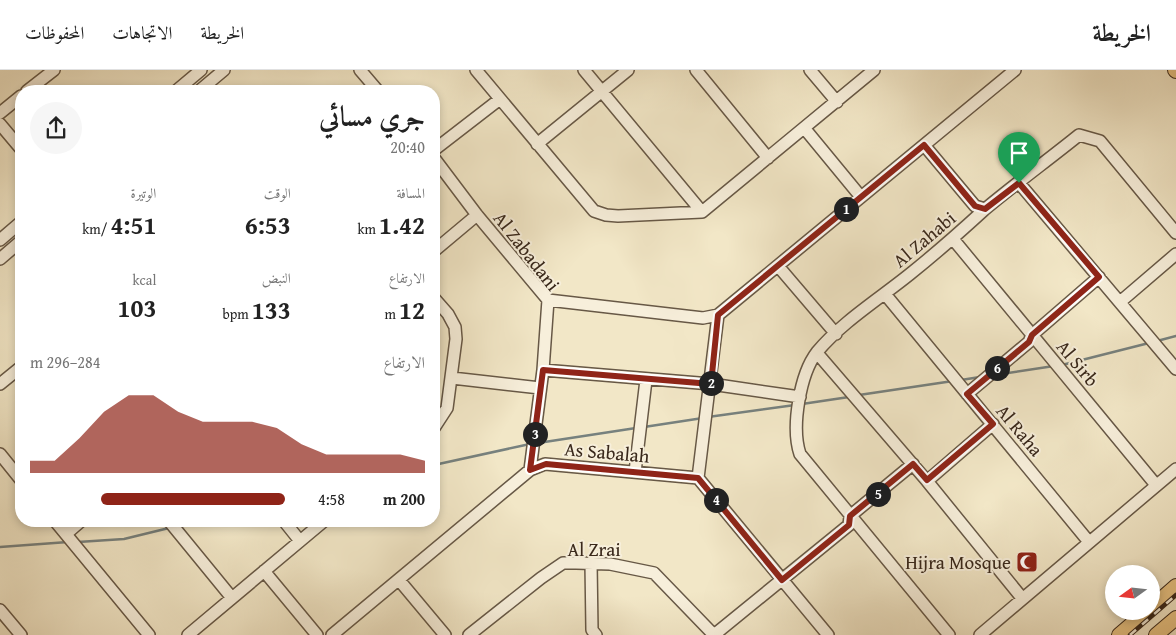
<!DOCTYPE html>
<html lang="ar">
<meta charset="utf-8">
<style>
:root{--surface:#fff;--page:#f6f6f6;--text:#222;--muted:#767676;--line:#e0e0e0;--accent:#8f2418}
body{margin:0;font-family:"Gentium Book Plus",Amiri,serif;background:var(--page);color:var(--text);direction:rtl;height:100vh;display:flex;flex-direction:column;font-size:19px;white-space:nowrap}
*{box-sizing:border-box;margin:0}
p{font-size:16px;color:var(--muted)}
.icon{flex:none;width:28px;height:28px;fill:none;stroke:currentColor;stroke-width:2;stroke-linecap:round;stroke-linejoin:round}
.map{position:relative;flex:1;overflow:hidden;direction:ltr}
.details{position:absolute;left:15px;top:15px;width:425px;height:442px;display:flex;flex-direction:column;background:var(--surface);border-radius:20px;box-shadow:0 2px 8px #0003;direction:rtl}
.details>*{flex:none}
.needle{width:32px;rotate:255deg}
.buttons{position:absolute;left:1105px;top:495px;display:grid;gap:10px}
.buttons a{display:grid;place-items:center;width:55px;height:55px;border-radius:50%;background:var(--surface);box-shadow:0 2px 8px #0003;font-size:25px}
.pin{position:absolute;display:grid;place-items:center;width:42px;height:42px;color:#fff;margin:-51px -21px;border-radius:50% 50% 50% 0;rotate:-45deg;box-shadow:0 0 5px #0007}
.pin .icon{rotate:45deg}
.km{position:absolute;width:25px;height:25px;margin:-12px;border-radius:50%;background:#222;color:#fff;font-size:14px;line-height:25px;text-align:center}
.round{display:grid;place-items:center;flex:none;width:52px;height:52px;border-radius:26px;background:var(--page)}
.headline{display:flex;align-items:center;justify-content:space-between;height:85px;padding:0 15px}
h1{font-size:28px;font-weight:700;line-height:38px}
.stats{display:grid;grid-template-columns:repeat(3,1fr);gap:8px;height:85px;padding:5px 15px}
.stats div{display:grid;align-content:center}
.stats b{font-size:25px;font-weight:700}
.stats small{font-size:14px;font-weight:400}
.stats p{font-size:14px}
.chart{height:140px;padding:10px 15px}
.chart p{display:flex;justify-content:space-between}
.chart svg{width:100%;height:90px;margin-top:5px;fill:var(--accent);opacity:.7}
ul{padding:0 15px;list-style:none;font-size:16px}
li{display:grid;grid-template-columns:80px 60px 1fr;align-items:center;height:38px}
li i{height:12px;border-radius:6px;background:var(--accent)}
header{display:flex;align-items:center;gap:30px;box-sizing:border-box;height:70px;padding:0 25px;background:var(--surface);border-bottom:1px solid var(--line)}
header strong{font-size:24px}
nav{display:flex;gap:28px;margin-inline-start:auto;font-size:18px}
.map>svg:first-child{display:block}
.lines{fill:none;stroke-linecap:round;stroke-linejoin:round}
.stream{stroke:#77817e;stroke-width:2.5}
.minor-casing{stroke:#675846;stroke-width:14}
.major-casing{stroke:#39281b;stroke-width:16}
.minor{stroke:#f7efdb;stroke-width:11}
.major{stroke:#e9c484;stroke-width:14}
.rail-casing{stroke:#39281b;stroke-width:4.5}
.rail{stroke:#f7efdb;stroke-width:2.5;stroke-dasharray:8;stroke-linecap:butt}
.route-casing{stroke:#fff;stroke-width:10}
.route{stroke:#8f2418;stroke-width:6}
.labels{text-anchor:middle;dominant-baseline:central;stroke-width:4;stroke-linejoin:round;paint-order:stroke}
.street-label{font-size:19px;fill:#39281b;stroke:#f7efdb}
.poi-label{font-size:19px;fill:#39281b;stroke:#f7efdb;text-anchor:end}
</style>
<header>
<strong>الخريطة</strong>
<nav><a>الخريطة</a><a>الاتجاهات</a><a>المحفوظات</a></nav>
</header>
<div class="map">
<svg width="1176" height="565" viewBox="0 0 1176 565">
<rect width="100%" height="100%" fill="#f2e7c7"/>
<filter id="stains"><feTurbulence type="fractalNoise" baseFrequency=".004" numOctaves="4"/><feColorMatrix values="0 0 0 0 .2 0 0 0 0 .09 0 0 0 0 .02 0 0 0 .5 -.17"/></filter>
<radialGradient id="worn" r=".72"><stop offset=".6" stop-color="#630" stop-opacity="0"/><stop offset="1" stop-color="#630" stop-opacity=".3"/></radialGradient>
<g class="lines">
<!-- stream -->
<path class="stream" d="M1157,271l19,-5
M1062,295l87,-22
M995,305l59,-9
M961,310l19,-3
M859,325l94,-14
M802,334l47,-7
M708,347l87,-12
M644,357l59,-9
M538,373l98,-15
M434,395l96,-21
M178,456l21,-5
M78,472l46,-3 45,-11
M0,477l68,-5"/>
<!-- minor casing -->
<g class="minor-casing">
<path id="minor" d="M360,0l18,21
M476,0l118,141 12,4 12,1 84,-4
M584,0l118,142
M696,0l72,88
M810,0l27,32
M27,21l27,-21
M176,21l25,-21
M199,21l25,-21
M0,43l21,-17
M0,54l21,25
M805,59l56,68
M537,74l91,-74
M924,75l51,61 10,3
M434,80l66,-51
M434,88l43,57 71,85 -5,70 -13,100
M1019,113l157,186
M702,142l172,-142
M953,169l203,246
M0,170l21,-18
M434,181l43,-36
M0,189l21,-18
M778,196l58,68
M885,224l204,248
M434,228l14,16 7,13 1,12 -9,69 -13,20
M548,230l155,18 15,-3
M1120,232l56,-48
M817,283l110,128 95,117
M543,300l168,14 89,13
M452,308l88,10
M0,314l21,-17
M967,324l62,-52 3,-7 67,-58
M0,384l21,26
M635,402l11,-92
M927,411l66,-57
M55,451l94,114
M169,451l63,77
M284,451l16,20
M66,464l15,-13
M591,493l1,67 4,5
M264,501l53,64
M399,510l46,55
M0,540l21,25
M188,565l136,-114
M332,565l198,-165 15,-6 153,14
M469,565l72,-57 22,-15h13l34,1 44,9 60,62
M714,565l135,-110 1,-9 63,-52
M828,565l-130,-157 20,-163 297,-245
M949,565l-149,-181c-9,-27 0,-80 17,-102 25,-30 62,-53 93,-78 25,-20 50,-42 74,-64 31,-26 64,-50 95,-75l21,6 76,92
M980,565l196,-166"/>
</g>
<!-- major casing -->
<g class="major-casing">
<path id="major" d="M1175,0l1,1
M1151,538l25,-22
M1119,565l28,-24
M1156,565l20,-17"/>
</g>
<!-- minor -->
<use href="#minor" class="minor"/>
<!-- major -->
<use href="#major" class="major"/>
<!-- rail casing -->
<g class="rail-casing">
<path id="rail" d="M1130,565l46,-40"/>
</g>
<!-- rail -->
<use href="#rail" class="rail"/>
</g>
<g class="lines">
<!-- route casing -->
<g class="route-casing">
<path id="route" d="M924,75l51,61 10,3 34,-26 80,94 -67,58 -3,7 -62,52 26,30 -66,56 -14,-16 -63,52 -1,9 -67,55 -84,-102 -152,-14 -16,6 13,-100 168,14 7,-69z"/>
</g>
<!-- route -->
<use href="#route" class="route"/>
</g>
<!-- icons -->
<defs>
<g id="mosque-square" transform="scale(1.125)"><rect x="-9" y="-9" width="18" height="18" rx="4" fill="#8f2418" stroke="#f7efdb"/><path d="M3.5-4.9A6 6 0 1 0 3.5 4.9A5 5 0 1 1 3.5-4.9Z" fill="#fff"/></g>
</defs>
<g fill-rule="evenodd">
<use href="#mosque-square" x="1027" y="492"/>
</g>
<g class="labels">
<!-- street labels -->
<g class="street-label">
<text transform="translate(924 169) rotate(-40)">Al Zahabi</text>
<text transform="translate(527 181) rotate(52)">Al Zabadani</text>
<text transform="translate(1078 293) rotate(50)">Al Sirb</text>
<text transform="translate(1020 360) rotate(50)">Al Raha</text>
<text transform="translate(607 382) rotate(5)">As Sabalah</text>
<text x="594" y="479">Al Zrai</text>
</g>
<!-- poi labels -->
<g class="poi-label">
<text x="1011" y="492">Hijra Mosque</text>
</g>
</g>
<rect width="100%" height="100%" filter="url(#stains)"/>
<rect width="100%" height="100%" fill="url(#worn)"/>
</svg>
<div class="buttons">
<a><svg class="needle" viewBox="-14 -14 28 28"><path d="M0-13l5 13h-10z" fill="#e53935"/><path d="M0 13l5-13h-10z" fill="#767676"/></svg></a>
</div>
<div class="pin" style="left:1019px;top:113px;background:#1e9e55"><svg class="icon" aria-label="arrive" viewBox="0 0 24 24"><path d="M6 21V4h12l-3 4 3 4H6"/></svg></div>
<b class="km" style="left:846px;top:139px">1</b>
<b class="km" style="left:711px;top:313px">2</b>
<b class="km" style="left:535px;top:364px">3</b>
<b class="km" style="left:716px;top:430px">4</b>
<b class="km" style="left:878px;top:424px">5</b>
<b class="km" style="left:997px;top:298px">6</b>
<section class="details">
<div class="headline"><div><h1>جري مسائي</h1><p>20:40</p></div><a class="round"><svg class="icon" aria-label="share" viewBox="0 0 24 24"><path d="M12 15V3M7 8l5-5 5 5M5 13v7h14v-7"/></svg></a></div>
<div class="stats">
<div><p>المسافة</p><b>1.42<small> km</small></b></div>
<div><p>الوقت</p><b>6:53</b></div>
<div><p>الوتيرة</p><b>4:51<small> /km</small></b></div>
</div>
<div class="stats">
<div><p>الارتفاع</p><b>12<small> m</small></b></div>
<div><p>النبض</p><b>133<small> bpm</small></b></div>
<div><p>kcal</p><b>103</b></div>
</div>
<div class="chart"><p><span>الارتفاع</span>284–296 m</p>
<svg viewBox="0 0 160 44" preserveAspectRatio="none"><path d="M0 44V38L10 38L20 27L30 14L40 6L50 6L60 14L70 19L80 19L90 19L100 22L110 30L120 35L130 35L140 35L150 35L160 38V44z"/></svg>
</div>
<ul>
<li><b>200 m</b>4:58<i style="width:72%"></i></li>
</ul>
</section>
</div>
